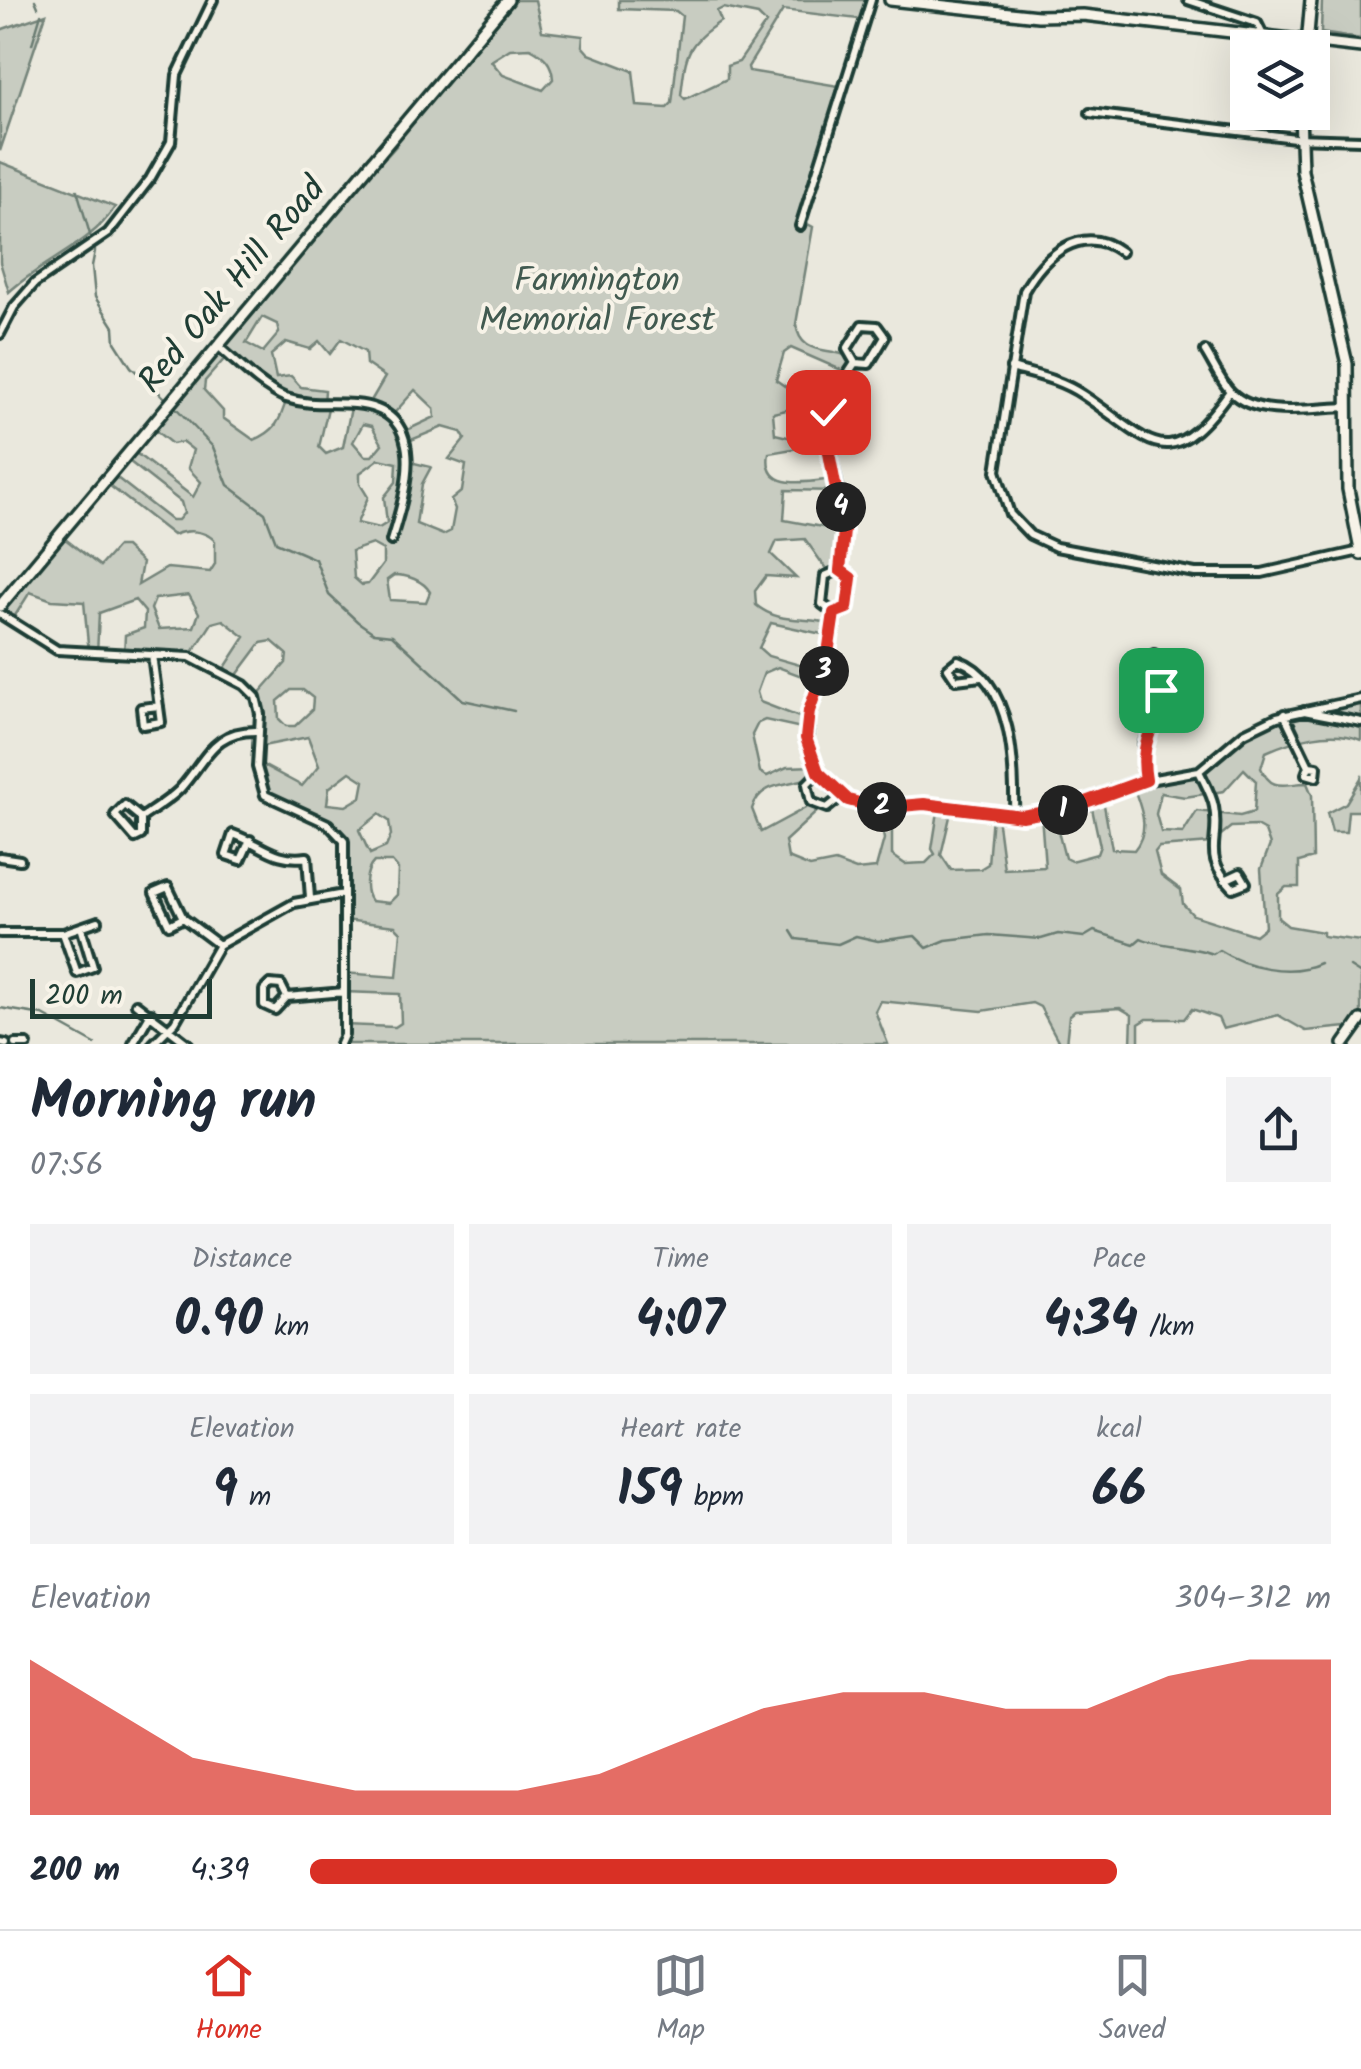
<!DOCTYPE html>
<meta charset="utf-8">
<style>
:root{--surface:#fff;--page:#f2f2f3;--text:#1f2937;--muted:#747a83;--line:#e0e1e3;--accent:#d93025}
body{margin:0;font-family:Kalam,sans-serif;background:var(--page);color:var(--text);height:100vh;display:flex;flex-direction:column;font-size:38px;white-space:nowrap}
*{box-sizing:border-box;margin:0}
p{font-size:32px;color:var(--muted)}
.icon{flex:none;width:55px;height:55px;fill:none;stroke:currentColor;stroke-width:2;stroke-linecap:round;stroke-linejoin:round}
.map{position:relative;height:1044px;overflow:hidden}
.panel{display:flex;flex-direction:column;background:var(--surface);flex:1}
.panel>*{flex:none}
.buttons{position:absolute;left:1230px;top:30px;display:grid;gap:20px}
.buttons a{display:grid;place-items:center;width:100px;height:100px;border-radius:0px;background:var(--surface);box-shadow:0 10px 40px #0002;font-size:50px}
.scale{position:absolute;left:30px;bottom:25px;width:182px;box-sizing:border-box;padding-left:10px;border:5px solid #1f3d34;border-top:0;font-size:28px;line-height:35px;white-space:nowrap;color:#1f3d34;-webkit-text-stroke:8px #f7f3e8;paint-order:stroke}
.pin{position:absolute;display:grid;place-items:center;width:85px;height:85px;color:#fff;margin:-42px;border-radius:20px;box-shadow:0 5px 15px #0006}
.km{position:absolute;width:50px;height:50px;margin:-25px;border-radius:50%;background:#222;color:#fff;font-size:28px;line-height:50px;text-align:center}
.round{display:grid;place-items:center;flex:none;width:105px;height:105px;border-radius:0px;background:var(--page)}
.overview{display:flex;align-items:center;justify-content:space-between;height:170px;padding:0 30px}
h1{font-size:55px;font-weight:700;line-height:75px}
.metrics{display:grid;grid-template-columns:repeat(3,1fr);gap:15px;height:170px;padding:10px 30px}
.metrics div{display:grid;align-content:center;border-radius:0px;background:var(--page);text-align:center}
.metrics b{font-size:50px;font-weight:700}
.metrics small{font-size:28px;font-weight:400}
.metrics p{font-size:28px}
.chart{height:280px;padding:20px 30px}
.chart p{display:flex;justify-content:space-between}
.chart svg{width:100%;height:180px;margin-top:10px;fill:var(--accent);opacity:.7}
ul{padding:0 30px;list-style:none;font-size:32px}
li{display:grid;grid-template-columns:160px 120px 1fr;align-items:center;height:75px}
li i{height:25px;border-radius:12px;background:var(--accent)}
.dock{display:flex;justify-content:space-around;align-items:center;height:140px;border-top:2px solid var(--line);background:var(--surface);font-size:28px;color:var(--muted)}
.dock a{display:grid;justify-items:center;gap:5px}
.dock .selected{color:var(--accent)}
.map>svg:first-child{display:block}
.green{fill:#c8ccc1;stroke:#74847a;stroke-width:2.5;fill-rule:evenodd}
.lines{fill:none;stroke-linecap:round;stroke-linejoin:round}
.stream{stroke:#6a7c72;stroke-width:2.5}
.minor-casing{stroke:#1f3d34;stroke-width:14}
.tertiary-casing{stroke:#1f3d34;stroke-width:16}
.minor{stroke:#f7f3e8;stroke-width:6}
.tertiary{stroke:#f7f3e8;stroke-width:9}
.route-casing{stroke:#fff;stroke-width:20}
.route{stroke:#d93025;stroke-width:12}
.labels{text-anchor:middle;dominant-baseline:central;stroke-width:8;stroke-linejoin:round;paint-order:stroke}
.park-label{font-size:35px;fill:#415a50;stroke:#f7f3e8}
.street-label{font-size:35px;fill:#1f3d34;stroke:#f7f3e8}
</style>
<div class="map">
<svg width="1361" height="1044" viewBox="0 0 1361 1044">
<rect width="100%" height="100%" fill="#eae8dd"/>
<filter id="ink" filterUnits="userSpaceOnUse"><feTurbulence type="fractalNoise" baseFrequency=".01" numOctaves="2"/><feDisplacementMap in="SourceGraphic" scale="20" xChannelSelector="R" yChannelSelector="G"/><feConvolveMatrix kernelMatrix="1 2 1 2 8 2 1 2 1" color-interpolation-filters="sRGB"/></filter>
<g filter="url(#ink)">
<!-- green -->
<path class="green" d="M508,0h27l7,31 41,5 -1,10 7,8 44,17 4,35 30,2 5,-5 10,-87 -6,-5 -57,-2v-9h252l-5,20 -83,-10 -35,57 1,4 95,16 -42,134 11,6 -17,97c5,38 42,18 59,39l-7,10 -57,-25 -7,5 -8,27 23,16 33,6 -4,41 -59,10c-7,41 42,28 66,26l3,12 -52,-1 -2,30 60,11 -5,39 -10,3 -24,-34 -28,2 -6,13 25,24 -30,-2 -11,15 1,14c24,20 49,11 77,19l-2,12 -60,-13 -12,25 9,8 56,16 -4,11 -42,-16 -14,6 -7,19 3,10 47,18 -1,9 -41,-9 -7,3 -6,12 8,37 7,4 20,-9 27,-1 4,7c-20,15 -57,4 -66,36l9,23 52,-28 8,4 -36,33 3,17 22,9 25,-5 21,8 20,-2 8,-29 -6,-32 14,-1v49l13,9 21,-1 9,-9 -3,-5 7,-44 13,3 -11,47 10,15 29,-1 8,-5 4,-49 5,1 7,53 41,-2 -4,-53 12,-2 12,46 6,3 26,-7 3,-8 -10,-47 12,-5 10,55 22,1c18,-22 6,-43 -2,-67l67,-12 37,-31 41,-23 84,-18v41c-31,-12 -65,-1 -95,12l-5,16c11,25 24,15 46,15l5,12 1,63 -14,4v25h-13l-8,7v24l10,8 35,6v4l38,5v79l-4,6 -51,5 -28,-16 -55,14 -5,-11 -26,-9 -8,10h-37l-8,5v20h-8l1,-29 -12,-7 -45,3 -6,5 -3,28h-6l-20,-37 -8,-4 -50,8 -102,-10 -5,10 13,33h-548l4,-19 51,2 6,-4 -1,-29 -56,-2v-19l53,4 4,-45 -6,-6 -51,-6v-79l-16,-17 -63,-29 -8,-33 45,24 17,-20 -11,-29 -50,10 2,-33 -4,-17 30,-34 1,-9 -15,-13 -11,2 -27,36 -12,-7 23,-35 -22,-17 -11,3 -22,34 -66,-2 1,-20 19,-7 1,-16 -10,-12 -36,13 -2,41h-8l-5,-52 -32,-2 -22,-8 -19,30 -11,-8v-8l60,-71 40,31 17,-19h8l17,16 -4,22 29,-17 43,4 5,-8v-23c-10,-11 -28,-12 -42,-6l-68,-53 7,-8 59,46h7l6,-7 -3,-11 -56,-44 7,-8 61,47 8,-15 -13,-14 5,-18 -10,-8 -11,2 -21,-17 230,-275 6,4 9,-10 -5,-6zM723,8l35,7 8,8 -27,39 -12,4v13l-42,20 -4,-4c5,-43 5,-50 40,-74l-4,-10zM530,48c14,7 22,15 23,31l-10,11 -40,-15 -12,-14 19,-12zM262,317l15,7 2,9 -16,19 -17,-9zM341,339l24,13 1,12 19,13 -17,29 -16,-3 -9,44 -17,7 -7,-7 10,-43h-5l1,-14 -24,-3 -10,-11 -15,2 -5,-23 15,-13 24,7 9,-8 11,13zM228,355l59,43c-7,23 -11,33 -33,42l-31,-22v-7l-19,-21 1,-9zM415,390l19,18 1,9 -34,16 -12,-14zM804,406l4,3 -1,27 -7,4 -25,-6 -2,-21zM363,424l9,2 10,18 -10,12h-7l-12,-14zM443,427l18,5 4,7 -16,20 17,6 -4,26 -11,9 4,9 -4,22 -8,4 -27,-11 6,-40 9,-17 -21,-5 -4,-20zM379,459l18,4 -1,19 -12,15 3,26 -8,5 -22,-5 11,-26 -8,-13v-11zM372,544l11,6v14l-15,20 -6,1 -8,-7 -2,-27zM394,575c13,0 29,5 36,17l-4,10 -36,-2 -3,-20zM189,595l10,18 -5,14 -35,2 -8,-20 4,-10zM291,690h12l10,8 -1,12 -17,16h-9l-7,-7 -1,-18zM1244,769l12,12 -2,31 -14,4 -43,-5 -14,22 -22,-1 -5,-18 5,-21 24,4 39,-6zM350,772l14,9 -3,16 -15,9 -19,-2 2,-16zM379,814l10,7 2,14 -5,12 -16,7 -11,-24zM1256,826l9,5 5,14 -9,24 4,58 -10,8 -62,-20 -10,-11 -2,-14 -20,-15 -6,-23 4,-5 52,-4 20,-16zM374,862h18l6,7 -1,26 -8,8 -18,-2c-8,-10 -6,-30 3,-39z
M1322,0h39v39l-40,-6z
M46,14l-46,137v-121z
M0,162l115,45c-23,37 -73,54 -106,85l-9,-30z
M1361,778v33h-13l-2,21h-14l-5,-19 19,-10z"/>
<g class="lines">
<!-- stream -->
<path class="stream" d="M35,0l3,7
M32,44l9,-30
M77,190l14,48
M95,251l-3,15 3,31 19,30 1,15 16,25 35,32
M177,409l36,38 15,38 37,28 11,29 39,17 14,36 29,27 16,11 18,2 71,65 51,11
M791,931l5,8 42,5 18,-8 22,5 37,-5 12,12 19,-8 43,-5 52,4 17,-5 26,3 10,-6 40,13 7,-6c12,7 53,8 72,16l6,-4c26,17 71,27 101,13
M1350,967l11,7
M0,1008l43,7 52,29"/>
<!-- minor casing -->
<g class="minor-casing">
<path id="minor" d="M1188,0l69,23 6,12
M1090,113l205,25 66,2
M800,226l71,-226
M1121,252c-40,-30 -77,4 -97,39l-28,180 14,43 20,21 26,12 139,26h67l98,-22
M0,334l14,-27 21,-24 73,-50 42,-54 21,-37 6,-67 36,-75
M219,347c20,17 43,41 67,51 24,8 45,4 69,6 78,7 50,91 36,137
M1205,351c8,12 15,30 26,41 26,27 82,16 116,15
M1011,368c25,7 50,12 72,27 69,46 84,84 147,-4
M839,570c3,-18 6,-37 4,-56 -10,-68 -32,-87 12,-151l14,1 16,-27 -8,-11 -15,-1 -15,24 8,14
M834,613l-7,47 -18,51 -1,35 6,20 18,22 16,11 24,8 60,-3 74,12 51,-5 75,-28 67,-12 45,-38 33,-16 84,-18
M834,613l13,-5 4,-30 -12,-8
M834,613l-12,-9 3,-28 14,-6
M0,614l57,36 133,7 54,28 12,12 4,17 -3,53 8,28 63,29 16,17v194l-4,9
M152,655l9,67 -18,3 -2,-17 18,-2
M981,677l-25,3 -8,-12 10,-8c56,21 57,108 56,156
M1304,711l57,11
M1284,714l25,52 -3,8 10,3 1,-10 -8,-1
M1199,771c5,11 13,24 15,36 7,37 -14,46 19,81l13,-5 -6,-10 -15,7
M818,773l-11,11 4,18 16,6 15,-12
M1146,780l-3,-36 18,-45 -7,-45
M141,818v17l-6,3 -20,-23 10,-10 16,13c13,-9 28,-18 39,-29 27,-30 33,-60 79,-58
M250,840l-9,20 -15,-5 7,-21c29,10 42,28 74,23l3,41
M0,857l20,3
M183,918l-14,7 -15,-32 14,-6 15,31 36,27
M0,933h63l35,-12
M63,933l14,40 16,-6 -12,-40
M287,997l-6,-12 -11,-1 -6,6v15l11,5 12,-13 57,-5
M136,1004l52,40
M0,1043l6,1
M15,1044h12
M133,1044l18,-31
M153,1044l22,-22 44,-77 75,-42 50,-9"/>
</g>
<!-- tertiary casing -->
<g class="tertiary-casing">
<path id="tertiary" d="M890,0l148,16 45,-1 278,32
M1307,45l4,-45
M1300,112l2,59 45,193 1,125 13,65
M0,606l508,-606
M1344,1044l17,-24"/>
</g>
<!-- minor -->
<use href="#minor" class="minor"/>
<!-- tertiary -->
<use href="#tertiary" class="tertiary"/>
</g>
</g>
<g class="lines" filter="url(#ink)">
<!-- route casing -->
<g class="route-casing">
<path id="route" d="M828,412v36l16,83 -4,39 11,8 -4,30 -13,5 -7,47 -18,51 -3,27 12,34 30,28 30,8 46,-4 98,12 47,-8 77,-28c-8,-45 13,-52 15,-90"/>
</g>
<!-- route -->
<use href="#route" class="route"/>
</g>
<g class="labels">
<!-- park labels -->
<g class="park-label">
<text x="597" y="282">Farmington<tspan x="597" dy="40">Memorial Forest</tspan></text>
</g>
<!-- street labels -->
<g class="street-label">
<text transform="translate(233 286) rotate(-50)">Red Oak Hill Road</text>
</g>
</g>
</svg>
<div class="buttons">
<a><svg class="icon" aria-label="layers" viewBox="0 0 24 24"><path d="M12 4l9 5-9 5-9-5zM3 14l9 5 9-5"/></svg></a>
</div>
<div class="scale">200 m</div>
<div class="pin" style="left:1161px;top:690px;background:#1e9e55"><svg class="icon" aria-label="arrive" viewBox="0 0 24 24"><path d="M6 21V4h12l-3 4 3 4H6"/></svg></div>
<div class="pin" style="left:828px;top:412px;background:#d93025"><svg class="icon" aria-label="check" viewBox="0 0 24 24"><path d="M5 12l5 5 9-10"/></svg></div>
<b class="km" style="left:1063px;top:810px">1</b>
<b class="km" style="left:882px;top:807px">2</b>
<b class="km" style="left:824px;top:671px">3</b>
<b class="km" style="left:841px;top:507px">4</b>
</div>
<section class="panel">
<div class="overview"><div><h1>Morning run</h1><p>07:56</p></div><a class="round"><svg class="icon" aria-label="share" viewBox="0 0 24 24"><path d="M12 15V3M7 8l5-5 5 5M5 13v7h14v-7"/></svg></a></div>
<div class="metrics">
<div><p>Distance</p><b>0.90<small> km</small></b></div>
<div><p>Time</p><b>4:07</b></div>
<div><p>Pace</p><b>4:34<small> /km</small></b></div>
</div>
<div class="metrics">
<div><p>Elevation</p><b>9<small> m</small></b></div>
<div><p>Heart rate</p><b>159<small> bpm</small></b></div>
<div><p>kcal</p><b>66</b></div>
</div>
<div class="chart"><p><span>Elevation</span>304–312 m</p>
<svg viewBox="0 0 160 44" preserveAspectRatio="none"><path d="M0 44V6L10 18L20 30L30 34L40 38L50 38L60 38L70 34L80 26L90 18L100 14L110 14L120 18L130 18L140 10L150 6L160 6V44z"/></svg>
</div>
<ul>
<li><b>200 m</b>4:39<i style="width:79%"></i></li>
</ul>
</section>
<nav class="dock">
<a class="selected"><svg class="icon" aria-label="home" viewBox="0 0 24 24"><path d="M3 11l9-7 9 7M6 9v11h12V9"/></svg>Home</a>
<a><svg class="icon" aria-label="map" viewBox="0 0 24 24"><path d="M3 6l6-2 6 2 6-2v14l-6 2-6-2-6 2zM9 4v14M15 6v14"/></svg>Map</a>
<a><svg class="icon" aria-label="saved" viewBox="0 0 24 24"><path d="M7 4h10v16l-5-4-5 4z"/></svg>Saved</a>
</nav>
